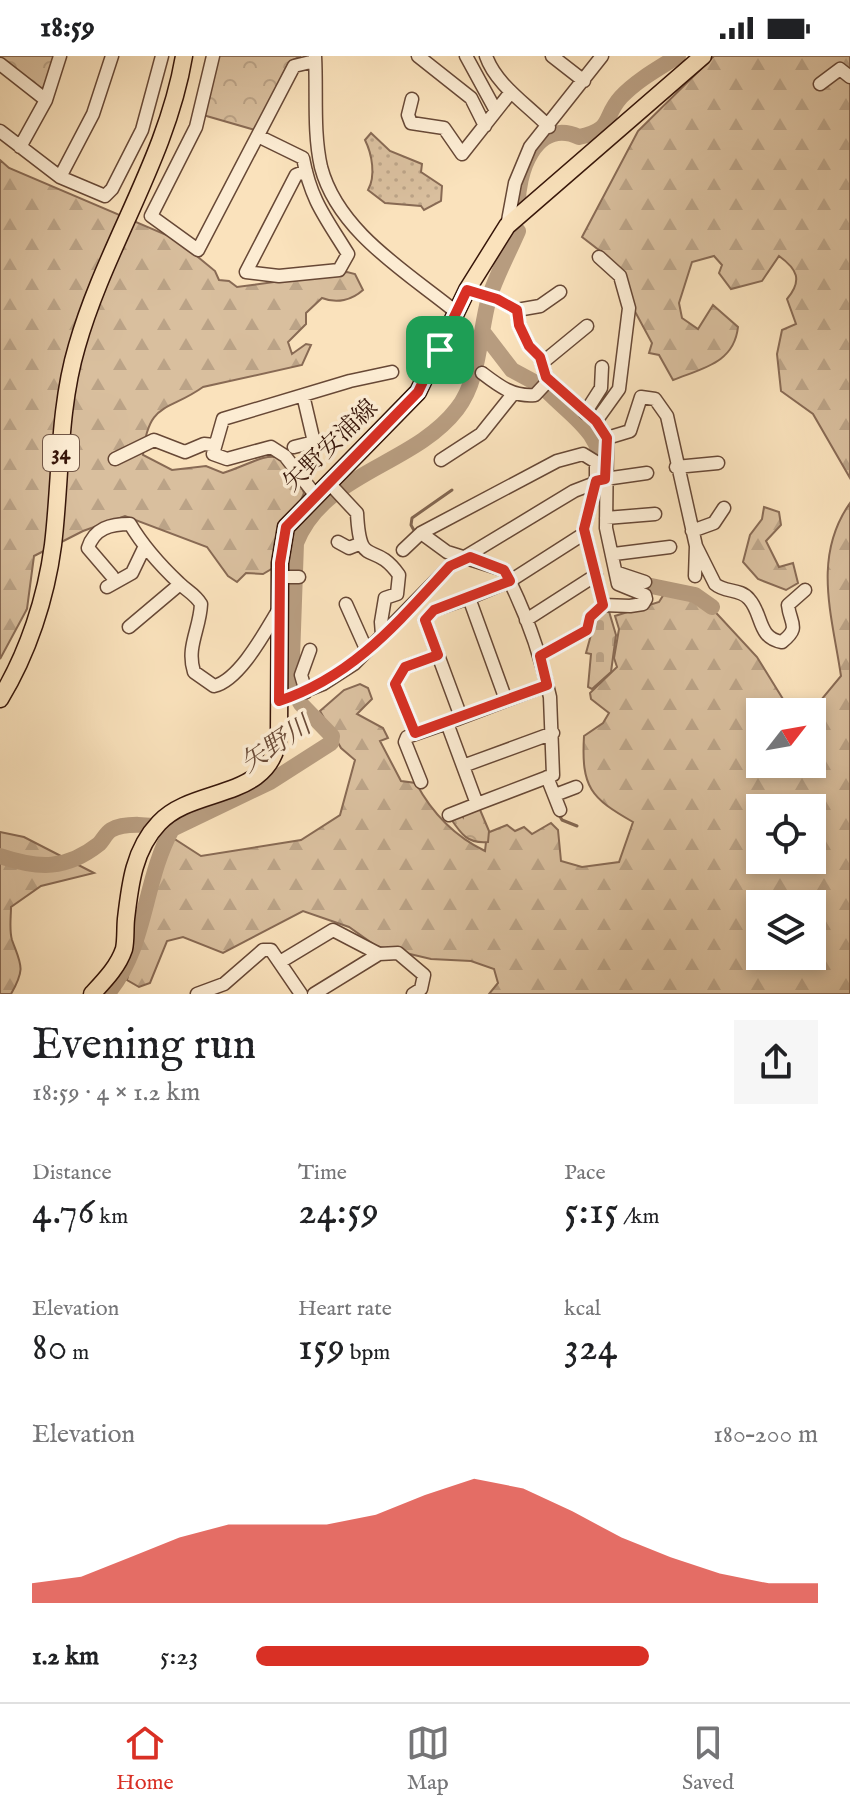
<!DOCTYPE html>
<meta charset="utf-8">
<style>
:root{--surface:#fff;--page:#f6f6f6;--text:#202124;--muted:#757577;--line:#e0e0e0;--accent:#d93025}
body{margin:0;font-family:"IM FELL English","Noto Serif JP",serif;background:var(--page);color:var(--text);height:100vh;display:flex;flex-direction:column;font-size:30px;white-space:nowrap}
*{box-sizing:border-box;margin:0}
p{font-size:26px;color:var(--muted)}
.icon{flex:none;width:44px;height:44px;fill:none;stroke:currentColor;stroke-width:2;stroke-linecap:round;stroke-linejoin:round}
.map{position:relative;height:938px;overflow:hidden}
.details{display:flex;flex-direction:column;background:var(--surface);flex:1}
.details>*{flex:none}
.needle{width:52px;rotate:59deg}
.fabs{position:absolute;left:746px;top:642px;display:grid;gap:16px}
.fabs a{display:grid;place-items:center;width:80px;height:80px;border-radius:0px;background:var(--surface);box-shadow:0 4px 12px #0003;font-size:40px}
.pin{position:absolute;display:grid;place-items:center;width:68px;height:68px;color:#fff;margin:-34px;border-radius:16px;box-shadow:0 4px 12px #0006}
.round{display:grid;place-items:center;flex:none;width:84px;height:84px;border-radius:0px;background:var(--page)}
.overview{display:flex;align-items:center;justify-content:space-between;height:136px;padding:0 32px}
h1{font-size:44px;font-weight:600;line-height:60px}
.stats{display:grid;grid-template-columns:repeat(3,1fr);gap:12px;height:136px;padding:8px 32px}
.stats div{display:grid;align-content:center}
.stats b{font-size:40px;font-weight:600}
.stats small{font-size:22px;font-weight:400}
.stats p{font-size:22px}
.chart{height:224px;padding:16px 32px}
.chart p{display:flex;justify-content:space-between}
.chart svg{width:100%;height:144px;margin-top:8px;fill:var(--accent);opacity:.7}
ul{padding:0 32px;list-style:none;font-size:26px}
li{display:grid;grid-template-columns:128px 96px 1fr;align-items:center;height:60px}
li i{height:20px;border-radius:10px;background:var(--accent)}
.status{display:flex;justify-content:space-between;align-items:center;height:56px;padding:0 40px;background:var(--surface);direction:ltr}
.status svg{height:22px;fill:currentColor}
.menu{display:flex;justify-content:space-around;align-items:center;height:112px;border-top:2px solid var(--line);background:var(--surface);font-size:22px;color:var(--muted)}
.menu a{display:grid;justify-items:center;gap:4px}
.menu .selected{color:var(--accent)}
.map>svg:first-child{display:block}
.grass{fill:url(#grass-dots);stroke:#886a54;stroke-width:2}
.forest{fill:url(#forest-firs);stroke:#886a54;stroke-width:2;fill-rule:evenodd}
.cemetery{fill:url(#cemetery-stones);stroke:#886a54;stroke-width:2}
.park{fill:url(#park-crowns);stroke:#886a54;stroke-width:2}
.lines{fill:none;stroke-linecap:round;stroke-linejoin:round}
.stream{stroke:#836650;stroke-width:3}
.river{stroke:#b79c7f;stroke-width:16}
.minor-casing{stroke:#674836;stroke-width:15}
.major-casing{stroke:#361509;stroke-width:19}
.minor{stroke:#fcecd3;stroke-width:12}
.major{stroke:#fae2bc;stroke-width:16}
.route-casing{stroke:#fff;stroke-width:16}
.route{stroke:#d93025;stroke-width:10}
.labels{text-anchor:middle;dominant-baseline:central;stroke-width:7;stroke-linejoin:round;paint-order:stroke}
.shield{fill:#fcecd3;stroke:#715646;stroke-width:2}
.shield-label{font-size:22px;font-weight:bold;fill:#361509}
.street-label{font-size:24px;fill:#361509;stroke:#fcecd3}
.water-label{font-size:26px;font-style:italic;fill:#6a4b38;stroke:#fcecd3}
</style>
<div class="status"><b>18:59</b><svg viewBox="0 0 49 12"><path d="M0 12V9h3v3zM5 12V6h3v6zM10 12V3h3v9zM15 12V0h3v12zM26 1h20v11H26zM47 4h2v5h-2z"/></svg></div>
<div class="map">
<svg width="850" height="938" viewBox="0 0 850 938">
<defs>
<pattern id="grass-dots" width="8" height="8" patternUnits="userSpaceOnUse" patternTransform="scale(2)"><rect width="8" height="8" fill="#d9bf9e"/><path d="M2 2h.1M6 6h.1" fill="none" stroke="#bba387" stroke-width="1.8" stroke-linecap="round"/></pattern>
<pattern id="forest-firs" width="22" height="20" patternUnits="userSpaceOnUse" patternTransform="scale(2)"><rect width="22" height="20" fill="#d9bf9e"/><path d="M5 1l3.5 6h-7zM16 11l3.5 6h-7z" fill="#bba387"/></pattern>
<pattern id="cemetery-stones" width="16" height="16" patternUnits="userSpaceOnUse" patternTransform="scale(2)"><rect width="16" height="16" fill="#d9bf9e"/><path d="M2 7V4a2 2 0 0 1 4 0v3zM10 15v-3a2 2 0 0 1 4 0v3z" fill="#bba387"/></pattern>
<pattern id="park-crowns" width="20" height="18" patternUnits="userSpaceOnUse" patternTransform="scale(2)"><rect width="20" height="18" fill="#d9bf9e"/><path d="M2 6a3 3 0 1 1 6 0M12 15a3 3 0 1 1 6 0" fill="none" stroke="#bba387"/></pattern>
</defs>
<rect width="100%" height="100%" fill="#fae2bc"/>
<filter id="stains"><feTurbulence type="fractalNoise" baseFrequency=".0025" numOctaves="4"/><feColorMatrix values="0 0 0 0 .2 0 0 0 0 .09 0 0 0 0 .02 0 0 0 .5 -.17"/></filter>
<radialGradient id="worn" r=".72"><stop offset=".6" stop-color="#630" stop-opacity="0"/><stop offset="1" stop-color="#630" stop-opacity=".3"/></radialGradient>
<!-- grass -->
<path class="grass" d="M371,77l19,18 32,13 -1,8 21,14 -1,15 -17,9 -3,-4 -36,-3 -17,-13c8,-14 4,-36 -3,-50z"/>
<!-- forest -->
<path class="forest" d="M714,0h136v422l-37,-64 -32,-23 -4,-37 5,-24 14,-6 -9,-25c16,-19 10,-30 -8,-43l-17,25 -31,8 -12,-16 3,-8 -8,-9 -22,6 -13,41 3,15 16,11 15,-24 25,22c-4,36 -35,41 -65,53l-14,-25 -10,-2 3,-10 -48,-89 -22,-17 56,-106z
M0,104l9,8 167,71 39,32 4,9 10,1 8,6 110,-15 8,2 8,16c-11,10 -26,14 -41,8l-16,15v11l-18,18 4,12 14,-10 5,1 -9,20 -99,22c-35,25 -55,14 -60,68l29,15 34,-4 17,7c41,-13 60,-37 81,20l-31,75 -10,6 -17,-1 -9,9 -9,-6 -21,-29 -82,-31 -42,15 -49,25 -7,53 -27,50z
M850,447v491h-361l9,-11 -4,-14 -23,-8 -40,-2 -55,-13 -27,-19 -46,-16 -80,42 -40,-16 -16,4 -17,42 -11,4 -12,-7 30,-128 16,-14 28,18 100,-16 39,-25 15,-55 -14,-12 -21,-37 24,-21 16,-6 8,4 4,11 -15,15 26,14 5,10 -8,3 21,40 15,2c16,30 38,53 69,68l2,-18 20,-8 8,6 9,-4 8,7 19,-11 7,7 3,31 21,6 37,-5 14,-40c-42,-24 -52,-34 -49,-86l19,-13 6,-10 -18,-14 -1,-6 27,-26 -3,-9 5,-29 -4,-13 44,-14 5,-8h8l5,-6 18,2 62,67 34,55h-31v52h52l-1,-52 30,-36c-9,-61 -29,-119 9,-173zM760,752h52v52h-52zM760,848h52v52h-52z
M764,451l15,5 2,13 -15,16 13,26 14,-4 5,20 -12,7 -28,-11 -15,-17 7,-27 12,-16z
M0,776l24,5 70,36 -53,13 -30,21c0,10 -2,23 1,33 9,25 14,28 -1,54h-11z"/>
<!-- cemetery -->
<path class="cemetery" d="M608,552l8,27 -5,37 -19,17 -4,-2 3,-33 -5,-1 11,-40z"/>
<!-- park -->
<path class="park" d="M0,0h55l-12,33 -6,1z
M215,0h86l-12,6 -34,68 -52,-15z
M478,749l11,26 -1,11c-21,2 -27,-8 -39,-26l11,-4 3,5 1,-6z"/>
<g class="lines">
<!-- stream -->
<path class="stream" d="M416,478l-5,-9 1,-7 40,-28
M558,757l4,7 15,6"/>
<!-- river -->
<path class="river" d="M518,153c-2,-36 18,-92 61,-72 36,-8 23,-19 42,-40 16,-17 38,-29 57,-41
M482,275l30,39 26,14
M546,334c26,27 56,42 56,82
M627,525l68,14 17,12
M172,773l98,-47 61,-39 1,-7 -31,-32 -10,-17 5,-144c28,-71 117,-77 161,-134 23,-29 22,-76 32,-111 8,-24 19,-44 29,-67
M0,800c39,13 66,14 99,-12 4,-4 7,-11 12,-14 14,-8 41,-5 56,-2
M107,938c40,-46 36,-113 65,-165"/>
<!-- minor casing -->
<g class="minor-casing">
<path id="minor" d="M213,0l-17,71 -45,89 47,34 96,-184 21,-5
M315,0c2,36 -2,76 6,111 17,65 86,105 135,145
M418,0l53,42 14,28
M466,0l30,55
M486,0c10,29 42,49 63,71
M552,0l32,25
M0,8l46,36
M820,28l20,-15 10,8
M412,43l-4,16 3,8 33,5 18,26 49,-62
M0,75l60,46 45,19 7,-7 30,-59 20,-74
M260,81l43,21c8,43 23,60 45,96l-9,16 -60,6 -33,-4 50,-97 10,-4
M20,91l26,-47 14,-44
M60,121l33,-63 19,-58
M507,170l8,-43 15,-36 72,-91
M467,234l30,9 20,11 2,15 10,21 11,11 6,20 50,44 11,17 -1,90 12,56 27,11 1,4 -3,5 -13,2 -27,-1 -13,12 -3,13 -47,26
M517,254l23,-4 20,-14
M542,307l45,-37
M482,317c17,13 31,24 53,22l14,-15
M585,357l16,-25 1,-21
M596,365l23,-32 10,-81 -9,-32 -21,-19
M607,382l23,-7 11,-34 14,2 12,17 29,130 19,38c10,9 25,4 34,15 14,15 8,39 33,43 19,-15 8,-18 6,-37l17,-15
M294,391l20,-5 -11,-47
M115,403l39,-19 31,12 19,-8 10,1
M441,404l40,-26 32,-40
M676,411l42,-4
M329,427l28,30c3,59 16,25 42,62l-2,19 -12,4 -4,24 1,13
M316,440l-31,-40 -14,-9 -44,12 -14,-5 10,-35 127,-38 42,-9
M606,462l49,-4
M692,475l22,-8 10,-15
M421,477l26,19 57,18c21,40 36,83 46,127l3,78 -76,29 -30,-81 100,-38
M338,486l11,6 10,-4
M403,494l18,-17 136,-72 26,-7 13,8v19l-12,48 19,76
M614,498l56,-7
M618,517l27,9
M112,520l-24,-28c6,-20 23,-24 42,-24 13,22 30,41 49,59 8,8 16,11 22,21 -1,25 -15,43 -7,68l20,14c26,-6 52,-56 65,-77
M695,520l1,-30
M280,521h19
M107,531l25,-14 12,-25
M346,548l21,47
M526,564l70,-45
M129,571l51,-43
M306,636l-5,-17 9,-25
M506,644l-37,-102 41,-17 75,-48
M279,645l44,-17 31,-20 96,-98 124,-75 31,-12 42,-6
M461,661l-36,-97 9,-10 35,-12
M415,677l-20,-49 10,-17 33,-12
M463,710l90,-33
M547,721l13,33
M421,726l-16,-40 2,-5 40,-14
M555,739l21,-8
M449,759l28,-11
M280,906l53,-32 46,24 19,-1 26,22 -3,14 -8,5
M197,938l27,-10 39,-34h8l30,44
M314,938l65,-40"/>
</g>
<!-- major casing -->
<g class="major-casing">
<path id="major" d="M0,643c28,-46 46,-101 53,-154 8,-66 5,-135 24,-199 28,-99 90,-188 107,-290
M92,938c12,-13 26,-27 32,-45 2,-9 1,-20 2,-30 4,-35 8,-70 33,-96 35,-38 113,-21 120,-89l1,-171 6,-36 132,-135 49,-102 40,-64 196,-170"/>
</g>
<!-- minor -->
<use href="#minor" class="minor"/>
<!-- major -->
<use href="#major" class="major"/>
</g>
<g class="lines">
<!-- route casing -->
<g class="route-casing">
<path id="route" d="M467,234l30,9 20,11 2,15 10,21 11,11 6,20 50,44 11,17 -2,41 -9,2 -12,48 19,76 -13,12 -3,13 -47,26 7,29 -132,48 -20,-49 10,-17 33,-12 -13,-35 9,-10 76,-29 -6,-11 -34,-13 -20,9c-52,56 -96,110 -171,135l1,-138 6,-36 132,-135z"/>
</g>
<!-- route -->
<use href="#route" class="route"/>
</g>
<g class="labels">
<!-- shield labels -->
<rect class="shield" x="43" y="379" width="36" height="36" rx="6"/>
<g class="shield-label">
<text x="61" y="397">34</text>
</g>
<!-- street labels -->
<g class="street-label">
<text transform="translate(331 390) rotate(-44)">矢野安浦線</text>
</g>
<!-- water labels -->
<g class="water-label">
<text transform="translate(276 689) rotate(-34)">矢野川</text>
</g>
</g>
<rect width="100%" height="100%" filter="url(#stains)"/>
<rect width="100%" height="100%" fill="url(#worn)"/>
</svg>
<div class="fabs">
<a><svg class="needle" viewBox="-14 -14 28 28"><path d="M0-13l5 13h-10z" fill="#e53935"/><path d="M0 13l5-13h-10z" fill="#757577"/></svg></a>
<a><svg class="icon" aria-label="locate" viewBox="0 0 24 24"><circle cx="12" cy="12" r="6"/><path d="M12 2v4M12 18v4M2 12h4M18 12h4"/></svg></a>
<a><svg class="icon" aria-label="layers" viewBox="0 0 24 24"><path d="M12 4l9 5-9 5-9-5zM3 14l9 5 9-5"/></svg></a>
</div>
<div class="pin" style="left:440px;top:294px;background:#1e9e55"><svg class="icon" aria-label="arrive" viewBox="0 0 24 24"><path d="M6 21V4h12l-3 4 3 4H6"/></svg></div>
</div>
<section class="details">
<div class="overview"><div><h1>Evening run</h1><p>18:59 · 4 × 1.2 km</p></div><a class="round"><svg class="icon" aria-label="share" viewBox="0 0 24 24"><path d="M12 15V3M7 8l5-5 5 5M5 13v7h14v-7"/></svg></a></div>
<div class="stats">
<div><p>Distance</p><b>4.76<small> km</small></b></div>
<div><p>Time</p><b>24:59</b></div>
<div><p>Pace</p><b>5:15<small> /km</small></b></div>
</div>
<div class="stats">
<div><p>Elevation</p><b>80<small> m</small></b></div>
<div><p>Heart rate</p><b>159<small> bpm</small></b></div>
<div><p>kcal</p><b>324</b></div>
</div>
<div class="chart"><p><span>Elevation</span>180–200 m</p>
<svg viewBox="0 0 160 44" preserveAspectRatio="none"><path d="M0 44V38L10 36L20 30L30 24L40 20L50 20L60 20L70 17L80 11L90 6L100 9L110 16L120 24L130 30L140 35L150 38L160 38V44z"/></svg>
</div>
<ul>
<li><b>1.2 km</b>5:23<i style="width:70%"></i></li>
</ul>
</section>
<nav class="menu">
<a class="selected"><svg class="icon" aria-label="home" viewBox="0 0 24 24"><path d="M3 11l9-7 9 7M6 9v11h12V9"/></svg>Home</a>
<a><svg class="icon" aria-label="map" viewBox="0 0 24 24"><path d="M3 6l6-2 6 2 6-2v14l-6 2-6-2-6 2zM9 4v14M15 6v14"/></svg>Map</a>
<a><svg class="icon" aria-label="saved" viewBox="0 0 24 24"><path d="M7 4h10v16l-5-4-5 4z"/></svg>Saved</a>
</nav>
